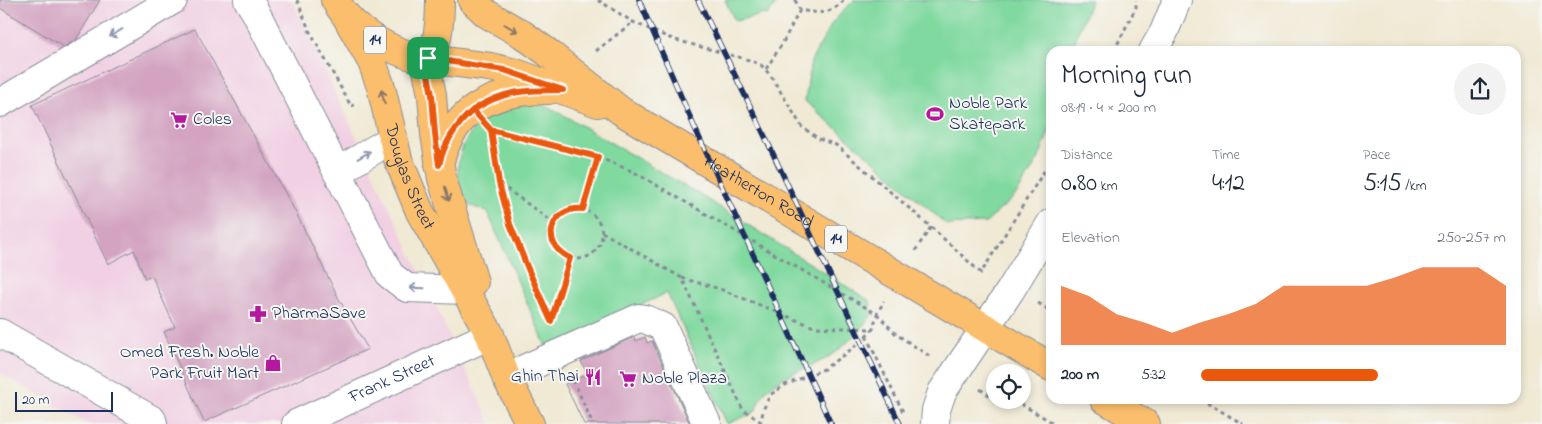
<!DOCTYPE html>
<meta charset="utf-8">
<style>
:root{--surface:#fff;--page:#f2f2f3;--text:#1f2937;--muted:#747a83;--accent:#ea580c}
body{margin:0;font-family:"Indie Flower",sans-serif;background:var(--page);color:var(--text);height:100vh;display:flex;flex-direction:column;font-size:19px;white-space:nowrap}
*{box-sizing:border-box;margin:0}
p{font-size:16px;color:var(--muted)}
.icon{flex:none;width:28px;height:28px;fill:none;stroke:currentColor;stroke-width:2;stroke-linecap:round;stroke-linejoin:round}
.map{position:relative;flex:1;overflow:hidden}
.panel{position:absolute;left:1046px;top:46px;width:475px;height:358px;display:flex;flex-direction:column;background:var(--surface);border-radius:15px;box-shadow:0 2px 8px #0003}
.panel>*{flex:none}
.tools{position:absolute;left:986px;top:364px;display:grid;gap:10px}
.tools a{display:grid;place-items:center;width:45px;height:45px;border-radius:50%;background:var(--surface);box-shadow:0 2px 8px #0003;font-size:25px}
.scale{position:absolute;left:15px;bottom:12px;width:98px;box-sizing:border-box;padding-left:5px;border:2px solid #1b2f5e;border-top:0;font-size:14px;line-height:18px;white-space:nowrap;color:#1b2f5e;-webkit-text-stroke:4px #f6f6f2;paint-order:stroke}
.pin{position:absolute;display:grid;place-items:center;width:42px;height:42px;color:#fff;margin:-21px;border-radius:10px;box-shadow:0 2px 8px #0006}
.round{display:grid;place-items:center;flex:none;width:52px;height:52px;border-radius:26px;background:var(--page)}
.headline{display:flex;align-items:center;justify-content:space-between;height:85px;padding:0 15px}
h1{font-size:28px;font-weight:600;line-height:38px}
.metrics{display:grid;grid-template-columns:repeat(3,1fr);gap:8px;height:85px;padding:5px 15px}
.metrics div{display:grid;align-content:center}
.metrics b{font-size:25px;font-weight:600}
.metrics small{font-size:14px;font-weight:400}
.metrics p{font-size:14px}
.chart{height:140px;padding:10px 15px}
.chart p{display:flex;justify-content:space-between}
.chart svg{width:100%;height:90px;margin-top:5px;fill:var(--accent);opacity:.7}
ul{padding:0 15px;list-style:none;font-size:16px}
li{display:grid;grid-template-columns:80px 60px 1fr;align-items:center;height:38px}
li i{height:12px;border-radius:6px;background:var(--accent)}
.map>svg:first-child{display:block}
.built{fill:#f1d0e3}
.green{fill:#80d99f;stroke:#4e847e}
.building{fill:#d3a3c1}
.lines{fill:none;stroke-linecap:round;stroke-linejoin:round}
.minor-casing{stroke:#868c99;stroke-width:30}
.major-casing{stroke:#868c99;stroke-width:30}
.path{stroke:#868c99;stroke-width:3;stroke-dasharray:4 4;stroke-linecap:butt}
.minor{stroke:#fff;stroke-width:28}
.major{stroke:#fabe6d;stroke-width:28}
.rail-casing{stroke:#1b2f5e;stroke-width:5.5}
.rail{stroke:#f6f6f2;stroke-width:4;stroke-dasharray:11;stroke-linecap:butt}
.oneway{stroke:#8a7666}
.oneway2{stroke:#8d97ae}
.route-casing{stroke:#fff;stroke-width:10}
.route{stroke:#ea580c;stroke-width:6}
.labels{text-anchor:middle;dominant-baseline:central;stroke-width:4;stroke-linejoin:round;paint-order:stroke}
.shield{fill:#f6f6f2;stroke:#5d6b8a;stroke-width:1}
.shield-label{font-size:16px;font-weight:bold;fill:#1b2f5e}
.poi-label{font-size:18px;fill:#1b2f5e;stroke:#f6f6f2;text-anchor:start}
.street-label{font-size:18px;fill:#1b2f5e;stroke:#f6f6f2}
</style>
<div class="map">
<svg width="1542" height="424" viewBox="0 0 1542 424">
<rect width="100%" height="100%" fill="#f6f6f2"/>
<filter id="ink" filterUnits="userSpaceOnUse"><feTurbulence type="fractalNoise" baseFrequency=".02" numOctaves="2"/><feDisplacementMap in="SourceGraphic" scale="10" xChannelSelector="R" yChannelSelector="G"/><feConvolveMatrix kernelMatrix="1 2 1 2 8 2 1 2 1" color-interpolation-filters="sRGB"/></filter>
<filter id="wash" filterUnits="userSpaceOnUse"><feTurbulence type="fractalNoise" baseFrequency=".0096" numOctaves="4" result="noise"/><feDisplacementMap in="SourceGraphic" scale="20" xChannelSelector="R" yChannelSelector="G"/><feGaussianBlur stdDeviation="1.12" result="paint"/><feColorMatrix in="noise" values="0 0 0 0 0 0 0 0 0 0 0 0 0 0 0 0 0 1.4 0 .05"/><feComposite in="paint" operator="in"/></filter>
<g filter="url(#wash)">
<rect width="100%" height="100%" fill="#f0e9d4"/>
<!-- built -->
<path class="built" d="M0,0h292l199,424h-403l-88,-51z"/>
<!-- green -->
<path class="green" d="M725,0h52l-1,4 -8,11 -3,-1 -30,7z
M854,0h237l-15,38 -3,13h-22v75l-12,32 -22,36 -31,29 -39,2 -142,-124 6,-40 22,-39z
M537,104l12,3 13,7 143,84 165,103 2,14c-12,14 -24,29 -39,39 -31,22 -66,17 -78,58l-28,12 -60,-131 -120,56 -60,-138c-6,-2 -13,-3 -18,-7 -5,-3 -7,-11 -9,-17 -8,-27 6,-56 29,-72 14,-10 32,-10 48,-11z"/>
<g id="blocks">
<!-- building -->
<path class="building" d="M0,0h100l-24,40 -12,7 -64,-39z
M195,29l100,182 45,90 28,48 -164,73 -40,-90 11,-5 -23,-51 -7,3 -11,-29 -26,14 -76,-159z
M634,337l2,4 9,-4 2,6 5,-2 38,83h-106l-19,-40 22,-10 -6,-13z"/>
</g>
</g>
<g filter="url(#ink)">
<use href="#blocks" fill-opacity="0" stroke="#868c99" stroke-width="1"/>
<g class="lines">
<!-- minor casing -->
<g class="minor-casing">
<g id="minor">
<path d="M248,0l7,11 135,264 17,13 59,2"/>
<path d="M1153,51l11,-19 13,-32"/>
<path d="M0,103l173,-103"/>
<path d="M337,172l55,-33"/>
<path d="M0,333l152,87 1,4"/>
<path d="M506,377l133,-59 6,1 18,8 44,97"/>
<path id="s1" d="M296,424l194,-89 -2,-4"/>
<path d="M935,424l1,-14 6,-18 68,-101 41,-68"/>
</g>
</g>
<!-- major casing -->
<g class="major-casing">
<g id="major">
<path d="M335,0c18,32 55,51 90,60 14,-5 15,-46 15,-60"/>
<path id="s2" d="M472,0l15,14 35,20 25,18 74,59 430,256"/>
<path id="s3" d="M346,16l26,46 9,25 17,72 22,53 68,119"/>
<path d="M428,59l62,8 26,6 82,30"/>
<path d="M425,60l7,35 3,39 7,45 32,103"/>
<path d="M439,165c13,-57 55,-75 110,-75"/>
<path d="M490,335l16,42 24,47"/>
<path d="M1104,399l42,25"/>
</g>
</g>
<!-- path -->
<path class="path" d="M297,0l13,32 41,74 3,-1
M598,0l35,22 39,17 77,21 12,5 10,11 31,51 17,12 17,6 95,82 -16,24
M795,0l5,10
M596,51l37,-29
M1114,51l22,-44v-7
M766,69l16,-25 18,-34c19,4 30,5 44,-10
M497,132l101,25 36,15 243,142 19,20 35,23
M492,134c4,31 8,61 18,90 11,34 30,65 42,99
M500,184l54,39
M583,209l15,-52
M552 234a25 25 0 1 1 50 0a25 25 0 1 1-50 0Z
M931,227l50,46 70,-113
M602,232l80,46 61,132 17,11
M682,278l38,11 94,38 58,2
M1038,303l13,8
M552,320l18,-62
M866,336l38,78
M573,380l20,44
M980,389l9,6 6,-1
M1200,399l43,25
M1014,400l41,24
M760,424l4,-16 6,-13 15,-10 39,-16 29,-21 20,-19 4,-15 7,-13"/>
<!-- minor -->
<use href="#minor" class="minor"/>
<!-- major -->
<use href="#major" class="major"/>
<!-- rail casing -->
<g class="rail-casing">
<path id="rail" d="M639,0l55,126 137,298
M698,0l62,126 140,298"/>
</g>
<!-- rail -->
<use href="#rail" class="rail"/>
</g>
<!-- one-way arrows -->
<defs><path id="oneway-shaft" d="M-6 0H5M1.5-3L5.5 0L1.5 3" fill="none" stroke-width="1.6" stroke-linecap="round" stroke-linejoin="round" transform="scale(1.25)"/></defs>
<g class="oneway">
<use href="#oneway-shaft" transform="translate(511 28) rotate(30)"/>
<use href="#oneway-shaft" transform="translate(383 97) rotate(-103)"/>
<use href="#oneway-shaft" transform="translate(447 194) rotate(73)"/>
</g>
<g class="oneway2">
<use href="#oneway-shaft" transform="translate(116 33) rotate(149)"/>
<use href="#oneway-shaft" transform="translate(364 155) rotate(-31)"/>
<use href="#oneway-shaft" transform="translate(417 288) rotate(-178)"/>
</g>
</g>
<g class="lines" filter="url(#ink)">
<!-- route casing -->
<g class="route-casing">
<path id="route" d="M428,58l-3,2 7,35 3,39 4,31c5,-22 17,-40 34,-55l18,20 8,53 11,41 18,45 23,52 19,-63c-31,-13 -20,-52 13,-49l15,-52 -107,-27 -18,-20c31,-20 53,-20 90,-20l-59,-20 -76,-12"/>
</g>
<!-- route -->
<use href="#route" class="route"/>
</g>
<!-- icons -->
<defs>
<g id="stadium-bare" transform="scale(1.35)"><path d="M0-5a6.5 5 0 1 0 0 10a6.5 5 0 1 0 0-10ZM-3.5-1.8h7v3.6h-7Z" fill="#b5179e" stroke="#f6f6f2" stroke-width="2.5" paint-order="stroke"/></g>
<g id="supermarket-bare" transform="scale(1.35)"><path d="M-6-5.5h2.5l.6 2H6L4.5 2H-2.5L-4.4-4H-6ZM-1.5 3.2a1.3 1.3 0 1 0 .1 0ZM3 3.2a1.3 1.3 0 1 0 .1 0Z" fill="#b5179e" stroke="#f6f6f2" stroke-width="2.5" paint-order="stroke"/></g>
<g id="pharmacy-bare" transform="scale(1.35)"><path d="M-2-6h4v4h4v4h-4v4h-4v-4h-4v-4h4Z" fill="#b5179e" stroke="#f6f6f2" stroke-width="2.5" paint-order="stroke"/></g>
<g id="shop-bare" transform="scale(1.35)"><path d="M-5-2.5h2.3a2.7 3.5 0 0 1 5.4 0H5L5.5 6h-11ZM-1.5-2.5h3a1.5 2.3 0 0 0-3 0Z" fill="#b5179e" stroke="#f6f6f2" stroke-width="2.5" paint-order="stroke"/></g>
<g id="restaurant-bare" transform="scale(1.35)"><path d="M-5-6h1v4h1v-4h1v4h1v-4h1v5L-1.5 .5V6h-2V.5L-5-1ZM5-6V6H3V1.5H1.5Q1.5-4 5-6Z" fill="#b5179e" stroke="#f6f6f2" stroke-width="2.5" paint-order="stroke"/></g>
</defs>
<g fill-rule="evenodd">
<use href="#stadium-bare" x="935" y="114"/>
<use href="#supermarket-bare" x="179" y="120"/>
<use href="#pharmacy-bare" x="258" y="314"/>
<use href="#shop-bare" x="273" y="363"/>
<use href="#restaurant-bare" x="593" y="377"/>
<use href="#supermarket-bare" x="628" y="379"/>
</g>
<g class="labels">
<!-- shield labels -->
<g class="shield">
<rect x="364" y="26.5" width="22" height="27" rx="4"/>
<rect x="825" y="225.5" width="22" height="27" rx="4"/>
</g>
<g class="shield-label">
<text x="375" y="40">14</text>
<text x="836" y="239">14</text>
</g>
<!-- poi labels -->
<g class="poi-label">
<text x="949" y="104">Noble Park<tspan x="949" dy="21">Skatepark</tspan></text>
<text x="193" y="120">Coles</text>
<text x="272" y="314">PharmaSave</text>
<text x="259" y="353" text-anchor="end">Omed Fresh. Noble<tspan x="259" dy="21">Park Fruit Mart</tspan></text>
<text x="579" y="377" text-anchor="end">Ghin Thai</text>
<text x="642" y="379">Noble Plaza</text>
</g>
<!-- street labels -->
<g class="street-label">
<text stroke="none"><textPath href="#s3" startOffset="174">Douglas Street</textPath></text>
<text stroke="none"><textPath href="#s2" startOffset="346">Heatherton Road</textPath></text>
<text stroke="none"><textPath href="#s1" startOffset="106">Frank Street</textPath></text>
</g>
</g>
</svg>
<div class="tools">
<a><svg class="icon" aria-label="locate" viewBox="0 0 24 24"><circle cx="12" cy="12" r="6"/><path d="M12 2v4M12 18v4M2 12h4M18 12h4"/></svg></a>
</div>
<div class="scale">20 m</div>
<div class="pin" style="left:428px;top:58px;background:#1e9e55"><svg class="icon" aria-label="arrive" viewBox="0 0 24 24"><path d="M6 21V4h12l-3 4 3 4H6"/></svg></div>
<section class="panel">
<div class="headline"><div><h1>Morning run</h1><p>08:19 · 4 × 200 m</p></div><a class="round"><svg class="icon" aria-label="share" viewBox="0 0 24 24"><path d="M12 15V3M7 8l5-5 5 5M5 13v7h14v-7"/></svg></a></div>
<div class="metrics">
<div><p>Distance</p><b>0.80<small> km</small></b></div>
<div><p>Time</p><b>4:12</b></div>
<div><p>Pace</p><b>5:15<small> /km</small></b></div>
</div>
<div class="chart"><p><span>Elevation</span>250–257 m</p>
<svg viewBox="0 0 160 44" preserveAspectRatio="none"><path d="M0 44V15L10 20L20 29L30 33L40 38L50 33L60 29L70 24L80 15L90 15L100 15L110 15L120 11L130 6L140 6L150 6L160 15V44z"/></svg>
</div>
<ul>
<li><b>200 m</b>5:32<i style="width:58%"></i></li>
</ul>
</section>
</div>
